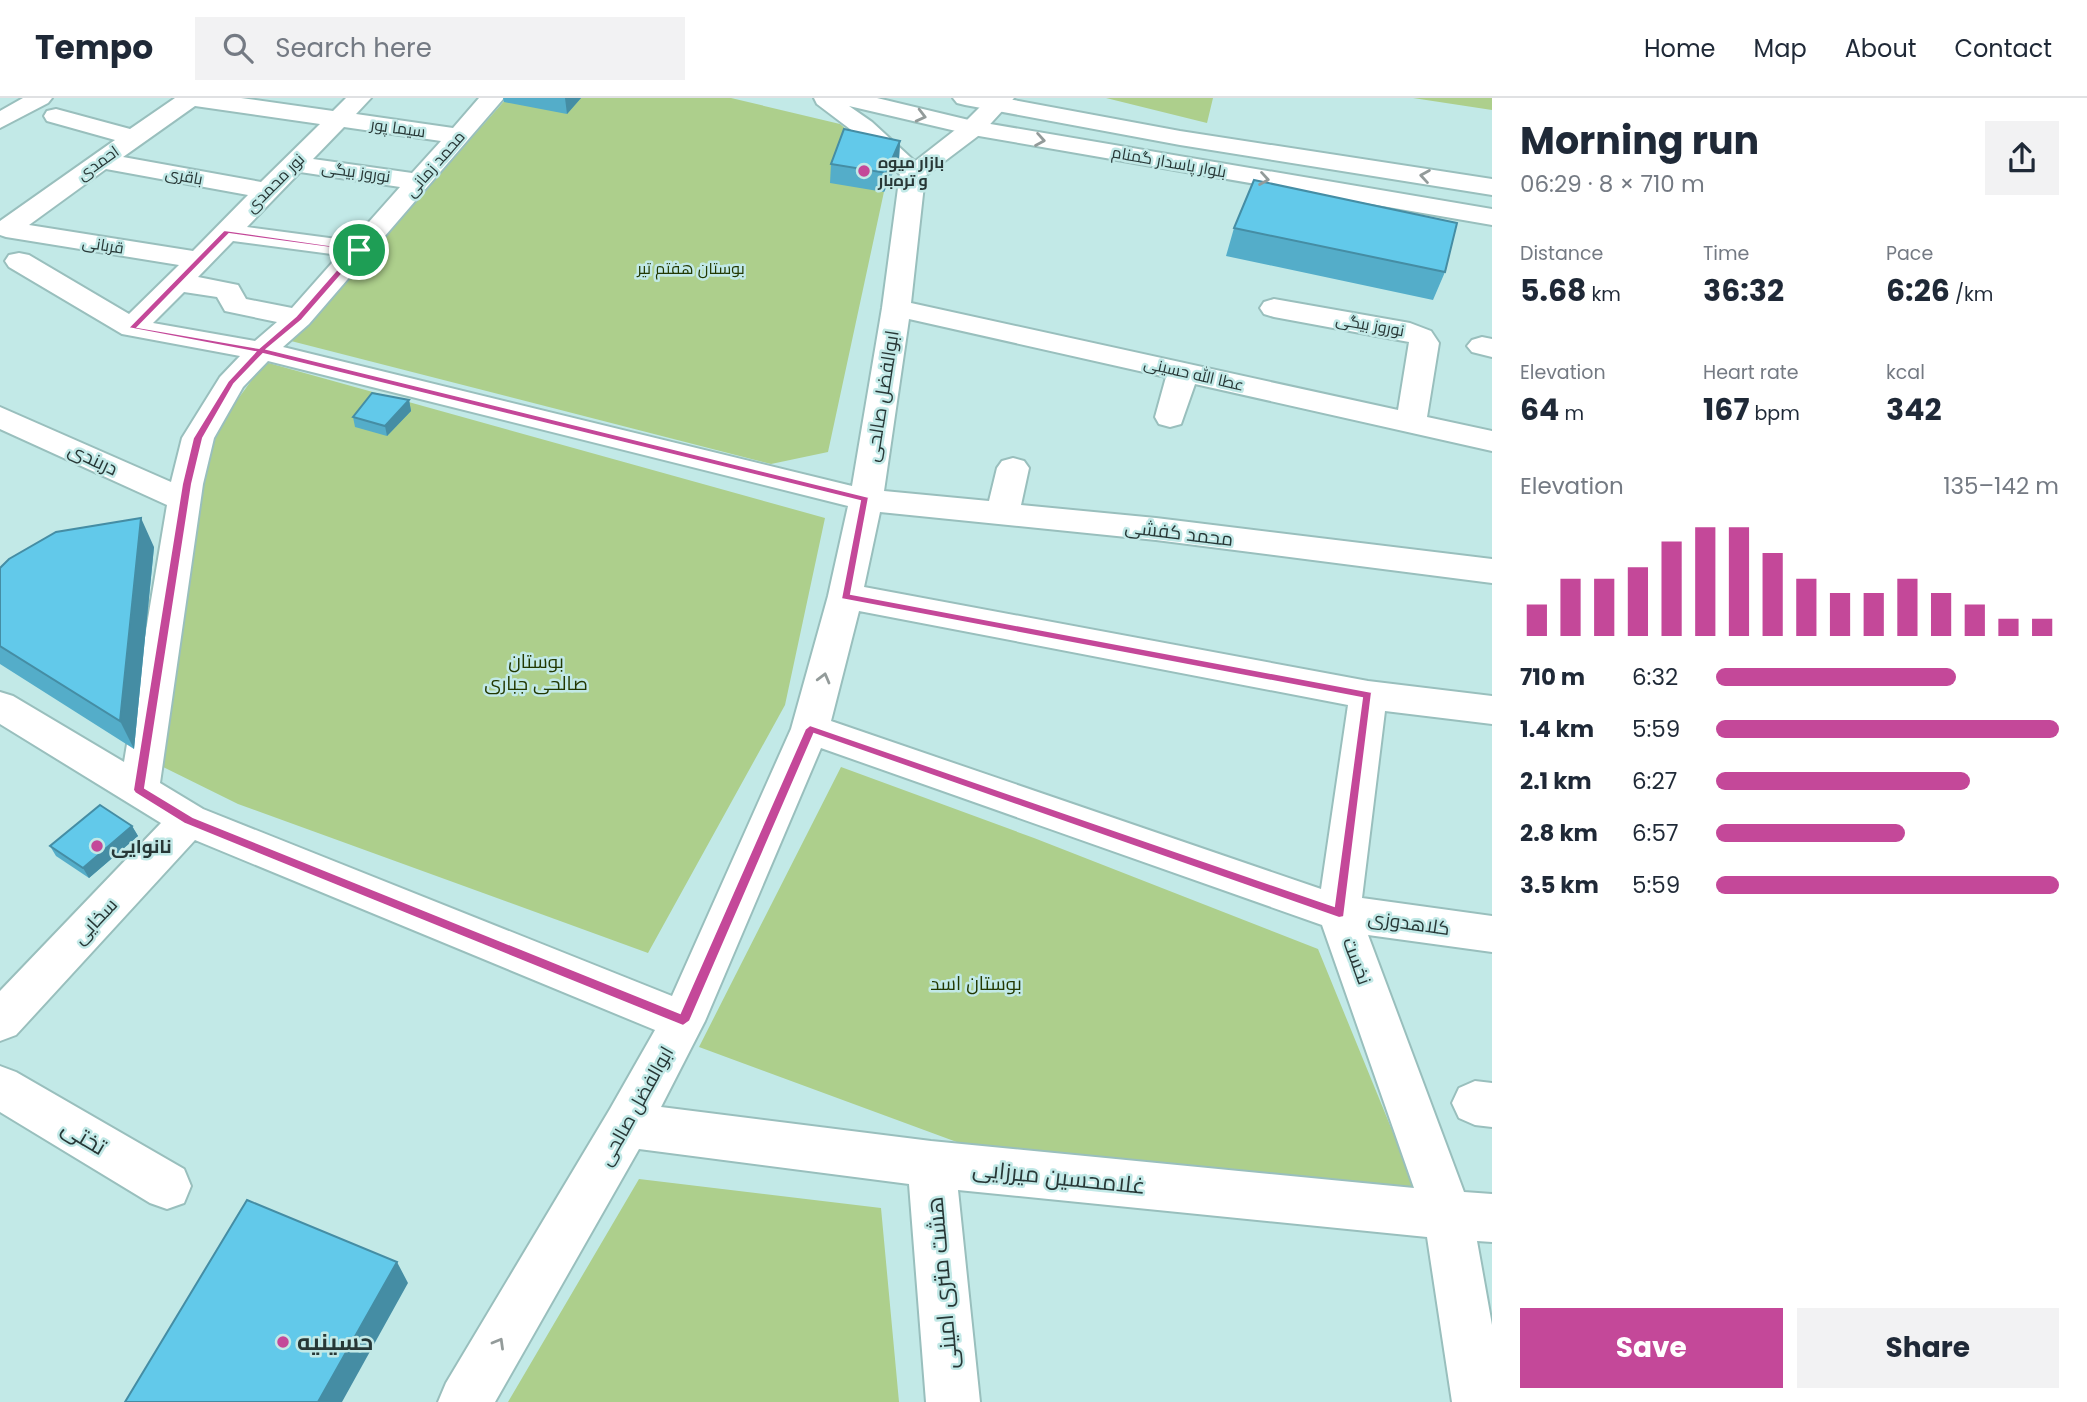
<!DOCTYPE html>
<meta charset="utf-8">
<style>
:root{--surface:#fff;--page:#f2f2f3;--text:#1f2937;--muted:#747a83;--line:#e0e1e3;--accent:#c44899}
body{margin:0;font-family:Poppins,Cairo,sans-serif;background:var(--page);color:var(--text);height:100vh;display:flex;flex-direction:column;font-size:26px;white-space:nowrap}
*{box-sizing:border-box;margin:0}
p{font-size:23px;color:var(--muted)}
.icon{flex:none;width:38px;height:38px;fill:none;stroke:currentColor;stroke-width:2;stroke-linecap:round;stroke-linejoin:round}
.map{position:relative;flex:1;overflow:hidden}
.drawer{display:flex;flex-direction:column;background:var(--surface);width:595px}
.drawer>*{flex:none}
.pin{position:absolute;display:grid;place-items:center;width:60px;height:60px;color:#fff;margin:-30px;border:4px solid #fff;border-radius:50%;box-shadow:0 2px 7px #0007}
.round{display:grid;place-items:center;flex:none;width:74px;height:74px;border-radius:0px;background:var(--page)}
.headline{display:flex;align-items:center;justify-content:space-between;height:119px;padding:0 28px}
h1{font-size:38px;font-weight:700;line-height:52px}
.metrics{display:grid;grid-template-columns:repeat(3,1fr);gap:10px;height:119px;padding:7px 28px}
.metrics div{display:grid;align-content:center}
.metrics b{font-size:30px;font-weight:700}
.metrics small{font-size:19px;font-weight:400}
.metrics p{font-size:19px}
.chart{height:196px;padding:14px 28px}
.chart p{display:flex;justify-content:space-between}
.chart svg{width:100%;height:126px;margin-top:7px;stroke:var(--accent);stroke-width:6}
.action{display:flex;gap:14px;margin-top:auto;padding:14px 28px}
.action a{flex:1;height:80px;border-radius:0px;background:var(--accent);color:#fff;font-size:28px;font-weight:700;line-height:80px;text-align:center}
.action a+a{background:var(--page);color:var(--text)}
ul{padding:0 28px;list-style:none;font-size:23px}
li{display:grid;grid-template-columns:112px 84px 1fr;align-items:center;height:52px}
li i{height:18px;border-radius:9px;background:var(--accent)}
header{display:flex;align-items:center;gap:42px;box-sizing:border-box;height:98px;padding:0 35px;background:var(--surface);border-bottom:2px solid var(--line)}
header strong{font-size:33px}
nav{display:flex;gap:38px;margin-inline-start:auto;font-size:24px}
.search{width:490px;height:63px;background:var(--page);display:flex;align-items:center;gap:18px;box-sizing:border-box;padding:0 24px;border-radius:0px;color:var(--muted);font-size:26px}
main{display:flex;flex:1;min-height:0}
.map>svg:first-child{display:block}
.green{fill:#adcf8c}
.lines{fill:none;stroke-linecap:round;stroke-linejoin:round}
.minor-casing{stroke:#99bfbd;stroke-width:4}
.major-casing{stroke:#99bfbd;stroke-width:4}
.minor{fill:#fff;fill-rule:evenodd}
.major{fill:#fff;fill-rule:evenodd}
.wall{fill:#54adc9}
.shaded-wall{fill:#458da4}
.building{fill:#62c9ea;stroke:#458da4;stroke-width:2}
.oneway{stroke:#939b9a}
.route{fill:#c44899;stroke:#fff;stroke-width:2;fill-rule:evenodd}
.poi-dot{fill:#c44899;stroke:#c2e9e7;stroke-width:2.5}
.labels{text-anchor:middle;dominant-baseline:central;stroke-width:5;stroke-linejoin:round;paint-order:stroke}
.far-street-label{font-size:16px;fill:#273736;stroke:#c2e9e7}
.far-poi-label{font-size:16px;font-weight:bold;fill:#273736;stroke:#c2e9e7;text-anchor:start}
.far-park-label{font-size:16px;fill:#223801;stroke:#c2e9e7}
.street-label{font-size:19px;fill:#273736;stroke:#c2e9e7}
.park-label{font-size:19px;fill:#223801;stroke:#c2e9e7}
.poi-label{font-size:19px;font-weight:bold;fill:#273736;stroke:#c2e9e7;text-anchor:start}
.near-street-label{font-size:23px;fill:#273736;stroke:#c2e9e7}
.near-poi-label{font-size:23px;font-weight:bold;fill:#273736;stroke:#c2e9e7;text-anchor:start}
</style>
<header>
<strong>Tempo</strong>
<div class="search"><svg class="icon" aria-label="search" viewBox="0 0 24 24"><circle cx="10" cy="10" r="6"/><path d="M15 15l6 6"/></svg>Search here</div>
<nav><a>Home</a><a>Map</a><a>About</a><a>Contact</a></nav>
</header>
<main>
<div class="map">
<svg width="1492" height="1304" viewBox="0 0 1492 1304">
<rect width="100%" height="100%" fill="#c2e9e7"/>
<!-- green -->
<path class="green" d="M507,0h224l109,26 21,18 24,45 -57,265 -57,12 -480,-123z
M1106,0h107l-6,25z
M1413,0h79v12z
M265,264l560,156 -40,187 -137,248 -410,-149 -87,-43 29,-231 33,-97z
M841,669l193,71 284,111 101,247 -427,-41 -293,-108z
M639,1081l242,29 18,194h-391z"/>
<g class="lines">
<!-- minor casing -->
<g class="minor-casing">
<path id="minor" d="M23,0h29l-4,5 -48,25v-17z
M175,0h66l92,13 13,-13h25l-15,16 97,14 26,-30h25l-195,226 -26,23 569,139 30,-178 18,-135 64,-50 25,-25h25l-32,35 -57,43 -14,127 487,107 11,-68 -135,-25 -10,-3 -4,-6 4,-6 10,-3 136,24 21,8 8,12 -12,74 65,14v20l-297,-67 -14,40 -11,3 -11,-3 -4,-7 11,-40 -257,-58 -25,172 105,10 8,-33 5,-7 11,-3 11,3 5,7 -8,37 135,13 336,41v24l-336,-43 -276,-28 -16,75 504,94 124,15v28l-107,-13 -23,187 130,18v36l-124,-17 96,257 28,2v48l-15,-1 15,84v77h-40l-25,-165 -469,-47 22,212h-54l-17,-218 -270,-35 -144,253h-57l8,-19 164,-274 45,-79 -460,-190 -179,195 -16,6v-50l161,-168 -161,-99v-32l13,4 111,66 43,-257 -167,-76v-22l171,75 11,-44 38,-61 20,-21 -118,-22 -113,-67 -4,-6 4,-6 10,-2 10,2 100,59 50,-49 -173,-28 -6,-2v-14l115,-81 -68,-19 -3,-5 3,-5 9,-2 74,20zM195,8l125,18 -59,58 -138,-25zM344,29l97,14 -29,32 -99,-14zM106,71l142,26 -55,56 -164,-26zM300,74l100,15 -48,54 -105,-14zM233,143l106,14 -47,53 -46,-9 -8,-14 -40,-8zM184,194l33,5 8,14 52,11 -22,19 -102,-18zM268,263l580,145 -20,90 -37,133 -119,267 -469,-187 -43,-26 43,-299 11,-46 29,-51zM859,513l489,94 -27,184 -490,-168zM821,650l501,177 92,263 -483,-47 -270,-34 44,-86z
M1482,239l10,2v18l-20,-5 -5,-6 5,-6z
M0,968l16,6 168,97 7,17 -7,17 -17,6 -17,-6 -150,-91z
M1475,983l17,2v44l-17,-2 -16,-7 -7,-15 7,-15z"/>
</g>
<!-- major casing -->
<g class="major-casing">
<path id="major" d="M814,0h63l96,23 519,88v16l-519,-90 -124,-29 23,16 50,46 4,5 -4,5 -9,3 -9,-3 -50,-46 -37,-28z
M953,0h50l177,33 312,48v16l-312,-50 -215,-40 -8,-2z"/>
</g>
<!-- minor -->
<use href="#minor" class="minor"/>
<!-- major -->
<use href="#major" class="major"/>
</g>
<!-- wall -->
<path class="wall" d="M503,0h78l-14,16 -63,-12z
M900,43l-1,19 -15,32 -54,-9 1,-19z
M1234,130l211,44 -12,28 -207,-44z
M409,302l2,11 -24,25 -32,-9 -2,-10z
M154,449l-20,202 -134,-85v-96z
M132,728l6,10 -49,42 -33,-22 -6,-10z"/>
<!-- shaded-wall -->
<path class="shaded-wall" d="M565,0h16l-14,16z
M900,43l-1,19 -15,32 2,-19z
M409,302l2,11 -24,25 -2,-10z
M141,420l13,29 -20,202 -14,-28z
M132,728l6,10 -49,42 -6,-10z
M397,1164l11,21 -66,119h-24z"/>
<!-- building -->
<path class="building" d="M844,31l56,12 -14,32 -55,-9z
M1254,82l203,43 -12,49 -211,-44z
M372,295l37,7 -24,26 -32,-9z
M141,420l-21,203 -120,-75v-78l9,-9 47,-27z
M100,707l32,21 -49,42 -33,-22z
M247,1102l150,62 -79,140h-193z"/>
<!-- one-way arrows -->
<defs><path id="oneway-chevron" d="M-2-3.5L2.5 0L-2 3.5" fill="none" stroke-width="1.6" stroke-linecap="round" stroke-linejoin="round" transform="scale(1.75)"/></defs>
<g class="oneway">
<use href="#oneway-chevron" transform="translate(921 18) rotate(14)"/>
<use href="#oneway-chevron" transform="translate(1040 42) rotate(10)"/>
<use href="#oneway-chevron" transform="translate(1425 78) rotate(-171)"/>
<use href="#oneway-chevron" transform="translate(1264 81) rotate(9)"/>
<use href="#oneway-chevron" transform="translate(824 580) rotate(-75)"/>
<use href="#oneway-chevron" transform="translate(499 1245) rotate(-60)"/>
</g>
<!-- route -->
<path class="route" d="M224,132l139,20 -61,70 -35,29 602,148 -18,97 521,98 -28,225 -5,1 -525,-184 -124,287 -7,5 -498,-202 -50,-31 -2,-3 49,-306 11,-46 35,-57 27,-29 -127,-24zM229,136l124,17 -57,65 -37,32 -121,-21zM263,256l597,147 -19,98 521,99 -28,208 -524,-181 -5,4 -125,284 -487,-196 -48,-29 47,-304 11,-46 31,-54z"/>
<!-- markers -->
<g class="poi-dot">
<circle cx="864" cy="73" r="7"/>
<circle cx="97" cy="748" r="7"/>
<circle cx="283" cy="1244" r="7"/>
</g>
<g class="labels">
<!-- far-street labels -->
<g class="far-street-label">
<text transform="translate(398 30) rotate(8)">سیما پور</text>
<text transform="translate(1169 64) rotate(10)">بلوار پاسدار گمنام</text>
<text transform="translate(98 65) rotate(-35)">احمدی</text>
<text transform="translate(435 66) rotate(-49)">محمد زمانی</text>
<text transform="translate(356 74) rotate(8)">نوروز بیگی</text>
<text transform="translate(184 78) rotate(10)">باقری</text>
<text transform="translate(275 85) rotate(-45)">نور محمدی</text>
<text transform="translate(103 147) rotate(9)">قربانی</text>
<text transform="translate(1370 227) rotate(10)">نوروز بیگی</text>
<text transform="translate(1194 276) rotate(13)">عطا الله حسینی</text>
</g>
<!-- far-poi labels -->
<g class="far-poi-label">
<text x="878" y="64">بازار میوه<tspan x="878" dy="18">و تره‌بار</tspan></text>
</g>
<!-- far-park labels -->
<g class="far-park-label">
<text x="691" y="170">بوستان هفتم تیر</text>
</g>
<!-- street labels -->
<g class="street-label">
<text transform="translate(882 298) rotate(-81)">ابوالفضل صالحی</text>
<text transform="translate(93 361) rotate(25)">دربندی</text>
<text transform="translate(1179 435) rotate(7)">محمد کفشی</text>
<text transform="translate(95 823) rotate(-47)">سخایی</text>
<text transform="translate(1409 825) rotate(8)">کلاهدوزی</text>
<text transform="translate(1357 863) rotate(70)">نخست</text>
<text transform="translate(636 1008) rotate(-61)">ابوالفضل صالحی</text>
</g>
<!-- park labels -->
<g class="park-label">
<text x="536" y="563">بوستان<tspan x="536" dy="22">صالحی جباری</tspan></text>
<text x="976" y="885">بوستان اسد</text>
</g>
<!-- poi labels -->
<g class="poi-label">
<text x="111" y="748">نانوایی</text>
</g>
<!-- near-street labels -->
<g class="near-street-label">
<text transform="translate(84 1039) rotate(31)">تختی</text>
<text transform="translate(1059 1079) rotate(6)">غلامحسین میرزایی</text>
<text transform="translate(942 1185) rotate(-95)">هشت متری امینی</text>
</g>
<!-- near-poi labels -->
<g class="near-poi-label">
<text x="297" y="1244">حسینیه</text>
</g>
</g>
</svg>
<div class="pin" style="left:359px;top:152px;background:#1e9e55"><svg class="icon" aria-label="arrive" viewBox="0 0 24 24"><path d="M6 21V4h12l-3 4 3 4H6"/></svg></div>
</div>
<section class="drawer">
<div class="headline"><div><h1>Morning run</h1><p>06:29 · 8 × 710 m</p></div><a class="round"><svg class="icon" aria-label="share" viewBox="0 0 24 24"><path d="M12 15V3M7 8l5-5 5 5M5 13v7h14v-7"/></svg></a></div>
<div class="metrics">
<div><p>Distance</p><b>5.68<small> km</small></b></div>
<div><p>Time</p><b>36:32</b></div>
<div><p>Pace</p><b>6:26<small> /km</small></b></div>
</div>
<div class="metrics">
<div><p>Elevation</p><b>64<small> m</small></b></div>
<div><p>Heart rate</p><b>167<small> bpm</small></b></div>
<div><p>kcal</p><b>342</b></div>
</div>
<div class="chart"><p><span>Elevation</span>135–142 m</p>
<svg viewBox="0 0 160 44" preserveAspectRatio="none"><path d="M5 44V33M15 44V24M25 44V24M35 44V20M45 44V11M55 44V6M65 44V6M75 44V15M85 44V24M95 44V29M105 44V29M115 44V24M125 44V29M135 44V33M145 44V38M155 44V38"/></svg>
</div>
<ul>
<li><b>710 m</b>6:32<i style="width:70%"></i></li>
<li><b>1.4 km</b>5:59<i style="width:100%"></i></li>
<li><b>2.1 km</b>6:27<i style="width:74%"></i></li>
<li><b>2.8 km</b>6:57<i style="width:55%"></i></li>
<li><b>3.5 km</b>5:59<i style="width:100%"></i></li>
</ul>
<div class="action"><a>Save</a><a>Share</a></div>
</section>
</main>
